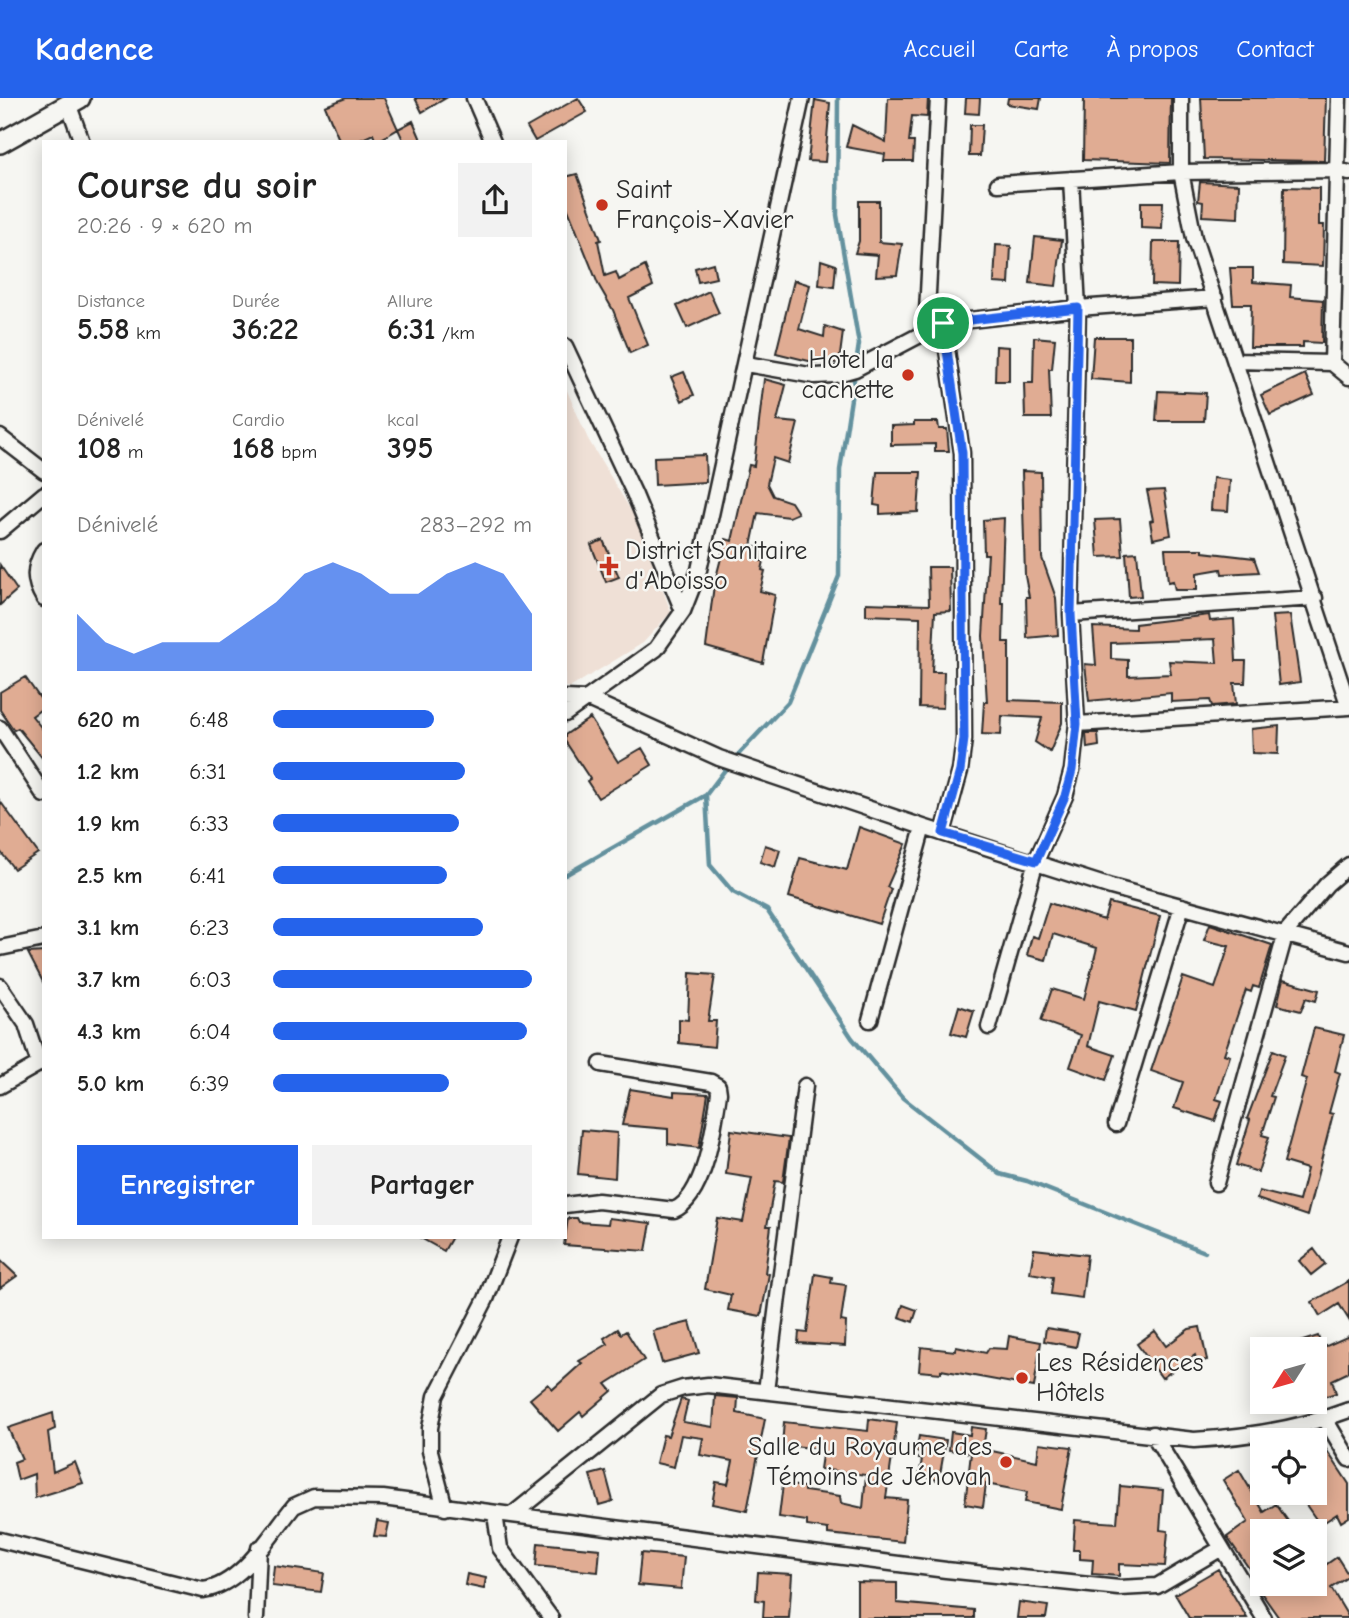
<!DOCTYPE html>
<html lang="fr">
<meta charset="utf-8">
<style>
:root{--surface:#fff;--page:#f2f2f2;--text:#222;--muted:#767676;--accent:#2563eb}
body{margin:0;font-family:"Comic Neue",sans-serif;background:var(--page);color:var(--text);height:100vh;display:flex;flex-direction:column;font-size:26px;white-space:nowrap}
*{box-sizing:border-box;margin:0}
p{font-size:23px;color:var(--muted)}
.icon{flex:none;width:38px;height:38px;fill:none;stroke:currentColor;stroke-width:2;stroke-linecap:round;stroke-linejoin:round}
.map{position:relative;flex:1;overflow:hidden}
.side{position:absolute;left:42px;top:42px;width:525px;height:1099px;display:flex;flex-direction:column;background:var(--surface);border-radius:0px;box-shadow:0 4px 18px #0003}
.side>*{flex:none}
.needle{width:46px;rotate:233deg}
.tools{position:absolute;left:1250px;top:1239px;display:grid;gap:14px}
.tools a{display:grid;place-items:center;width:77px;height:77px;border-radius:0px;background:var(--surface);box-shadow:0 4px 18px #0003;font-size:35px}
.pin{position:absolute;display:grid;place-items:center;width:60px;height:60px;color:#fff;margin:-30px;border:4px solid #fff;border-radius:50%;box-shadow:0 2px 7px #0007}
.round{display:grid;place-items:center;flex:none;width:74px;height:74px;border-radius:0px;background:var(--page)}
.overview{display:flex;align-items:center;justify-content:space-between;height:119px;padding:0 35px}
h1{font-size:38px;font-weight:600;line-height:52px}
.figures{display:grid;grid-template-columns:repeat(3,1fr);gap:10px;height:119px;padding:7px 35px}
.figures div{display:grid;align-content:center}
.figures b{font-size:30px;font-weight:600}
.figures small{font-size:19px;font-weight:400}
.figures p{font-size:19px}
.chart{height:196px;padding:14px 35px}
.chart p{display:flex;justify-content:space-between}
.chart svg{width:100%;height:126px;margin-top:7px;fill:var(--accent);opacity:.7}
.primary-button{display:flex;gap:14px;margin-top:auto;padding:14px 35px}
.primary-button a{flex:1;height:80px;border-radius:0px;background:var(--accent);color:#fff;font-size:28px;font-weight:600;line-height:80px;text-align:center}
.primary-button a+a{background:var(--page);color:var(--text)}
ul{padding:0 35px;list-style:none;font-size:23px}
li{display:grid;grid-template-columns:112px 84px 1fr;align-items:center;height:52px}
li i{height:18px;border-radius:9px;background:var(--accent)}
header{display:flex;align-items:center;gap:42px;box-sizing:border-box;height:98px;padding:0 35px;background:var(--accent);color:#fff}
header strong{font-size:33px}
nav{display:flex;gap:38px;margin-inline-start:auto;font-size:24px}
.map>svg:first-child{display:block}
.built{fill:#efe0d6}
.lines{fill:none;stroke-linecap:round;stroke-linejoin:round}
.stream{stroke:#64919e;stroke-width:4.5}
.building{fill:#e0ac93;stroke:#2b2b2b;stroke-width:2;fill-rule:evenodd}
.minor-casing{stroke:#2b2b2b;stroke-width:19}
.secondary-casing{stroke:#2b2b2b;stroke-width:24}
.minor{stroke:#f6f6f2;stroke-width:14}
.secondary{stroke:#f6f6f2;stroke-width:19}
.route-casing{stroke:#fff;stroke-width:14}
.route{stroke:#2563eb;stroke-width:9}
.poi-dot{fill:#c8321e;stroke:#f6f6f2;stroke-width:2.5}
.labels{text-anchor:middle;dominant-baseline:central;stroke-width:5;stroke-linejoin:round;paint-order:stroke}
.poi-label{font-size:26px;fill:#2b2b2b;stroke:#f6f6f2;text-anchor:start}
</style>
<header>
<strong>Kadence</strong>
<nav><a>Accueil</a><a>Carte</a><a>À propos</a><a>Contact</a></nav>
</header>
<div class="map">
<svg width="1349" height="1520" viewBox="0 0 1349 1520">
<rect width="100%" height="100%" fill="#f6f6f2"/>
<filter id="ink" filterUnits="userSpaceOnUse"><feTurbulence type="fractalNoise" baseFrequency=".0143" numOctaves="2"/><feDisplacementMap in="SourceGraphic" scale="14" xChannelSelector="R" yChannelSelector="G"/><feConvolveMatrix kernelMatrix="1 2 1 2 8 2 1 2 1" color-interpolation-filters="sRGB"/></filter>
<g filter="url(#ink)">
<!-- built -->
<path class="built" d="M565,288l23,53 48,80 35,93 -28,31 -72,44h-6z"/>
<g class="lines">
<!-- stream -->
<path class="stream" d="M838,0l-1,117 22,129 -3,20
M734,661l54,-57 51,-126 1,-106 15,-97
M706,697l4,70 23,27 34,18 85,128 51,60 97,76 27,7 178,71
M565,777l141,-80 22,-29"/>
</g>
<!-- building -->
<path class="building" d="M346,0h38l14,31 -22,13 -3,-8 -17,8h-16l-15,-36z
M415,0h31l-24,14z
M578,0l9,14 -52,29 -8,-14z
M888,0h40l-1,19 -15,-1 -3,26h5l-1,19h-29l1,-7 -39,-7 6,-22 34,17z
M966,0h14l-1,16 -14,-1z
M1008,0h33l-2,11 -32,-5z
M1084,0h87l-1,65 -87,-3z
M1201,0h125l-2,63 -120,-2z
M815,2l15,3 -5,59 -17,-1z
M413,23l9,21h-18l-6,-13z
M970,27h12l-2,31h-11z
M577,76l24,66 -3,1 7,35 11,-4 3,8 26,-14 8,20 -24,12 19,47 -18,8 -17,-43 -15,-26 -33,-82v-25z
M1200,84l39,2 -1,34 -36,-2 1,-14 -5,-1z
M1284,89l35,1v37h5l-1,41 -40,-2z
M859,103h20v41l23,2 -5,31 -21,1 2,-21 -23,-2 4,-12z
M1141,104h22l-1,27 -21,-1z
M1035,139l27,3 -6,46 -26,-3z
M1153,144h26l-1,44 -26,-1z
M996,147l15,1 -2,38 -15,-1z
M821,162l15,5 -2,22 -15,-2z
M713,165l3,15 -18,4 -3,-14z
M1230,170h23v14l38,3 -1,12 33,3 -1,43 -19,-1v5h-53l1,-43h-18z
M794,182l16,5 -11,44 25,8 1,-11 18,6 -4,31 -26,-1 -37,-9z
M709,193l10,22 -32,15 -10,-22z
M1034,239l21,2 -3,30h-3l2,49h-26l-1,-35h9z
M1094,239h36v45l-39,-3z
M996,248l13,1v34h-14z
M684,274l10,23 -12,6 -11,-24z
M1305,276l9,21 -44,20 -9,-20z
M764,281l22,6 -9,36 21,2 -10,40 -15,-5 -6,26 6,12 18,6 7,11 -9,4 -31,-4 -7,33 13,3 -3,12h3l-2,9 3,1 -5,20 15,4 -12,68 -57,-16 8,-62 12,-46 6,2 17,-76 5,1z
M1158,293l48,2 -2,28h-48z
M914,324h24l1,7h8l2,22h-14v-7l-44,1v-19l23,-1z
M705,357l1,27 -51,3 -1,-28z
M1022,373l19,1 1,86 14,40 2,37 -31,3 -1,-41h3l-4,-21z
M877,374h44l-3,40 -38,2v-8l-6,-1z
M1213,380l17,2 -2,31 -17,-1z
M1164,392l7,45 -18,4 -3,-18 3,-1 -6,-29z
M1004,420l-3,85h3l-1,39h6v58l53,2v21l-12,29 -15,-10 7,-24 -40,-2 -1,19 -19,-1 2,-32h3l-4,-66 5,-82h-4l-1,-34z
M1120,421l3,37 -25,1 -3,-37z
M603,442l16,37 -13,5 -15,-37z
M1165,451h38v3l51,6 5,14 -37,2 -1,-5 -24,4v17h-22l-2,-9 -5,1z
M1137,454l4,44 -12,1 -3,-44z
M0,467l17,25 -17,15z
M928,469h22l1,44 -16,1 -3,60h12l-1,36 -24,-1 1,-90 -54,-2v-12l63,2z
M1209,517l1,6 24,-2 2,42h10l-1,22h-11l2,21 -24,2 -2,-6 -39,2v-9l-82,8 -4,-37 11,1 -3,-38 42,2v-5zM1215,541l2,24 -48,-2 2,13 -43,2v-16l-17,-1v-16z
M1290,517l10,67 -21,3 -7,-69z
M25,579l19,27v3l-12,9 12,15v29l-26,-32 -4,2 -14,-20v-18z
M590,620l28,44 24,-14 10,17 -54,33 -11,-17 3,-2 -25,-38v-6z
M1279,628l-1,28 -26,-1 -1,-24z
M1086,635h12l1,13 -12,2z
M0,703l38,52 -24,16 -14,-18z
M859,729l47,17 -19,43 4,2 -12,35 -90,-27 11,-39 47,12z
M765,747l15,5 -5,17 -15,-5z
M1049,805l55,17 5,-17 51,13 -24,95 -37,-10 -11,45 27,9 -9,25 -36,-13 11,-32 -40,-14 11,-32 32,10 13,-51 -44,-14 -7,26 -19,-5 5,-19 6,2z
M1210,826l62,21 -13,43 -6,-2 -2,6 -5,-2 -22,64 6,2 -14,43 6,2 -7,20 -41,-13 9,-26 -32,-11 32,-94 32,11 14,-42 -25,-6z
M44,854v32l-16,-31z
M690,875l25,2 -7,46h8l-2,26 -35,-4v-24l9,1z
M1283,882l36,10 -3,11 -10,-3 -5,13 -24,-6z
M959,908l15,5 -8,26 -15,-4z
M1314,930l30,7 -9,36 5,2 -11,40 4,1 -26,102 -50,-17 2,-8 40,10 8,-32 -23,-7 23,-83 -6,-2z
M1273,952l12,5 -15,41 4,1 -12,38 7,2 -11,35 -22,-7 14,-45 -3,-1z
M630,991l44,7v-4l34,2 -9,54 -31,-4v-15l-46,-4z
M582,1032l35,3 -2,45 -37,-4z
M731,1032l58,8 -6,44 -8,-1 -8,45h4l-6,47 4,1 -8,42 -33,-6 3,-15 -26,-6 12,-71 26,4 9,-44 -26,-4z
M568,1120h9l2,4 29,2 1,-6 42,5 -5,28 -82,-6z
M419,1139h33l-8,14z
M1034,1151l53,6 -5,43 -31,-4 2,-17 -23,-4z
M1314,1151l11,15 -14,11 -12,-14z
M0,1162l17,16 -17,12z
M815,1176l17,3 -1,6 15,2 -5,36 5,1 -1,24 -47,-3 1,-11 8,1z
M1349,1183v39l-10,-16 -19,12 -8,-14z
M903,1207l14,5 -4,12 -14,-5z
M690,1224l9,31 -37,10 -9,-32z
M1200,1229l7,33 -10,2 -2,-7 -33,23 -25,-34 18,-13 11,15 23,-17z
M1046,1230l33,5 -3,14 -32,-6z
M618,1231l3,5 5,-3 18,29 -38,24 6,7 -29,25 -3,-4 -22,19 -28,-32 18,-15 5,5 29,-26 -3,-2 29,-17 -4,-6z
M1009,1238l32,6 -7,45 -93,-17v3l-22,-2 2,-24 34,4 1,-4 30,6 3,-5 18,1z
M1318,1238l4,12 27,-12v36l-17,8 4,13 -22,7v-48l5,-3h-34l-1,-2z
M715,1298l23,2 -1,15 28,6 -18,92 -35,-7 4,-22 12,2 5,-23 -33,-6 3,-17 -22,-3 -7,32 -18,-4 7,-28 5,1 13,-37 7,2 -5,21 30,5z
M53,1315l2,16 -7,3 5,40 22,-10 8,21 -48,15 -1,-24 -16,6 -4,-18 8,-3 -14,-31z
M869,1321l28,4 -11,75 21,2 -4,42 -75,-8v-5l-21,-3v-5l-28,-4 4,-33 21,3v4l36,5 1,7 22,5 3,-33 -46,-6 3,-20 -41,-4 2,-23 84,9z
M971,1329l15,2 -3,20 54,12 2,-18 33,4 -11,62 -36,-7 2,-10 -41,-8 -3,23 -18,-3 6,-51 -22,-3 2,-18 19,3z
M1314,1333l35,53v33l-8,5 -4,-8 -17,11 -18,-26 12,-6z
M919,1338l27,4 -7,40 -20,-3 3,-18h-3l1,-6 -4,-1z
M1239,1372l25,42 12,-8 19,27h-33v53h52v-11l23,-16 12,19 -18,12 18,30h-70l-24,-34h5l-33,-47 21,-15 -25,-42z
M605,1373l8,30 -14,4 -9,-30z
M1120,1388l43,4 -3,40 8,1 -3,35 -46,-2v12l-27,-2 1,-14 -13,-1v-9h-7l2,-30 42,3z
M377,1423l12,2 -3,14 -12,-1z
M538,1445l62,6 -2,23 -62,-6z
M641,1455l43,4 -3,32 -43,-4z
M274,1468l50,7 -3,19 -49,-6z
M1218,1471l29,49h-58l-14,-24z
M758,1474l34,2 -3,44h-26l1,-17 -8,-1z
M467,1476l19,4 -2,11 -19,-4z
M857,1484l40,1v20l77,7v8h-117z
M1019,1504l29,4 -2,12h-29z"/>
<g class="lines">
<!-- minor casing -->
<g class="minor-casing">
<path id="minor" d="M474,0l19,44
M1181,0v74l13,66 155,469
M69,8l13,36
M998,86l183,-12 158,-2 10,3
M943,225l19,130 2,286 -4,32 -17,62
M926,234l12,-234
M565,248l69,147 49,118
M1236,263l96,2 17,14
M1332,265l7,-265
M746,266l69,12 19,-1 21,-6 88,-46 135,-15 137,-10
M0,339l44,34
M0,433l44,-37
M44,452c-11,18 -11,31 0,49
M1071,516l244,-16
M565,600l23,1 131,59 204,69 188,60 238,65
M565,616l91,-65 27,-38 16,-41 103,-472
M1077,626l272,-17
M0,630l44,67
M0,850l44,-9
M0,888l26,38 13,40
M870,922l53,-193
M989,929l47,-166 29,-65 7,-26 5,-46 -6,-110 7,-306 -7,-129
M0,988l44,-25
M1116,1026l66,-218
M1216,1085l70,-251 41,-48 22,-19
M565,1107l33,-4 76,9c32,-14 40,-85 45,-117l-1,-7 -7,-4 -110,-18
M766,1293l39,-305
M1325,1321l24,40
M1153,1336l111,184
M445,1410l-15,-57v-23l6,-32 50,-97 24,-62
M495,1416l5,34 51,70
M512,1417l434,55 173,18 38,-2 63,-37
M0,1442l203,50c39,-5 67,-55 91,-84l20,-9 69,1 129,17 149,-120 22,-7 25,-3 486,55c53,-3 105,-11 155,-30
M256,1520l3,-70"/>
</g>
<!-- secondary casing -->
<g class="secondary-casing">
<path id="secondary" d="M0,45l80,-45"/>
</g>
<!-- minor -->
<use href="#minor" class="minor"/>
<!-- secondary -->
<use href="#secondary" class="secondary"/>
</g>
</g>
<g class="lines" filter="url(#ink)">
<!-- route casing -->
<g class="route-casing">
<path id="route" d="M1078,210l-7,306 6,110 -5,46 -7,26 -29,65 -93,-28 17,-62 4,-32 -2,-286 -19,-130z"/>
</g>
<!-- route -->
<use href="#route" class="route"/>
</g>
<!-- markers -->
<g class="poi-dot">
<circle cx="602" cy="107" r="7"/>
<circle cx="908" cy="277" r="7"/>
<path d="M605.5 457.5h7v7h7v7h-7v7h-7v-7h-7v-7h7z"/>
<circle cx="1022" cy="1280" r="7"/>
<circle cx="1006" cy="1364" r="7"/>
</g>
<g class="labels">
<!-- poi labels -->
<g class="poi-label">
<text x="616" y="92">Saint<tspan x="616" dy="30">François-Xavier</tspan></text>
<text x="894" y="262" text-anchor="end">Hotel la<tspan x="894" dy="30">cachette</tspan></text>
<text x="625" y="453">District Sanitaire<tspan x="625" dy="30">d'Aboisso</tspan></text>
<text x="1036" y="1265">Les Résidences<tspan x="1036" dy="30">Hôtels</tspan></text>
<text x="992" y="1349" text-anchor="end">Salle du Royaume des<tspan x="992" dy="30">Témoins de Jéhovah</tspan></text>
</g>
</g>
</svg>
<div class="tools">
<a><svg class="needle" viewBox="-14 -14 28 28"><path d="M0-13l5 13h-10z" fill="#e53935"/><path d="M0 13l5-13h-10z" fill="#767676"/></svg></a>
<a><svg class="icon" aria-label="locate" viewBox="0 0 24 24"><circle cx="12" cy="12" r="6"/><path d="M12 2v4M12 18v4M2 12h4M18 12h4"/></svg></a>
<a><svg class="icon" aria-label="layers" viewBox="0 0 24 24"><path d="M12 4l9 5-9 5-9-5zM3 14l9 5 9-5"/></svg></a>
</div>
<div class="pin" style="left:943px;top:225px;background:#1e9e55"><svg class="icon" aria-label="arrive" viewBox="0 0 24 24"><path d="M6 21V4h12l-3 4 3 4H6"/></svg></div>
<section class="side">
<div class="overview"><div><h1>Course du soir</h1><p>20:26 · 9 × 620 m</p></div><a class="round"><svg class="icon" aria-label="share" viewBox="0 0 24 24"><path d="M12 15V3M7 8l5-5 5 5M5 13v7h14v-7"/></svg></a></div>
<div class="figures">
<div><p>Distance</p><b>5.58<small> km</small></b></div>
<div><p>Durée</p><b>36:22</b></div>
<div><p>Allure</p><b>6:31<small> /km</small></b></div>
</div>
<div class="figures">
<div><p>Dénivelé</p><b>108<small> m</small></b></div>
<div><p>Cardio</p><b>168<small> bpm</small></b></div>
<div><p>kcal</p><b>395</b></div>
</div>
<div class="chart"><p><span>Dénivelé</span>283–292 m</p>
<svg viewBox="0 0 160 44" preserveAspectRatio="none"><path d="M0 44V24L10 34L20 38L30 34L40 34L50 34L60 27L70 20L80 10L90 6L100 10L110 17L120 17L130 10L140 6L150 10L160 24V44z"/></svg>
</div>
<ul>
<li><b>620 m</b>6:48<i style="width:62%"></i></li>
<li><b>1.2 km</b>6:31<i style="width:74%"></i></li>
<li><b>1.9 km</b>6:33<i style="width:72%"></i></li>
<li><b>2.5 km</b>6:41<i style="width:67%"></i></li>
<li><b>3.1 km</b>6:23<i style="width:81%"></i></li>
<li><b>3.7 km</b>6:03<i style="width:100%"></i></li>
<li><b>4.3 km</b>6:04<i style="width:98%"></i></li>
<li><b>5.0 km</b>6:39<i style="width:68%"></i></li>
</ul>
<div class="primary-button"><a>Enregistrer</a><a>Partager</a></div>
</section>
</div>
